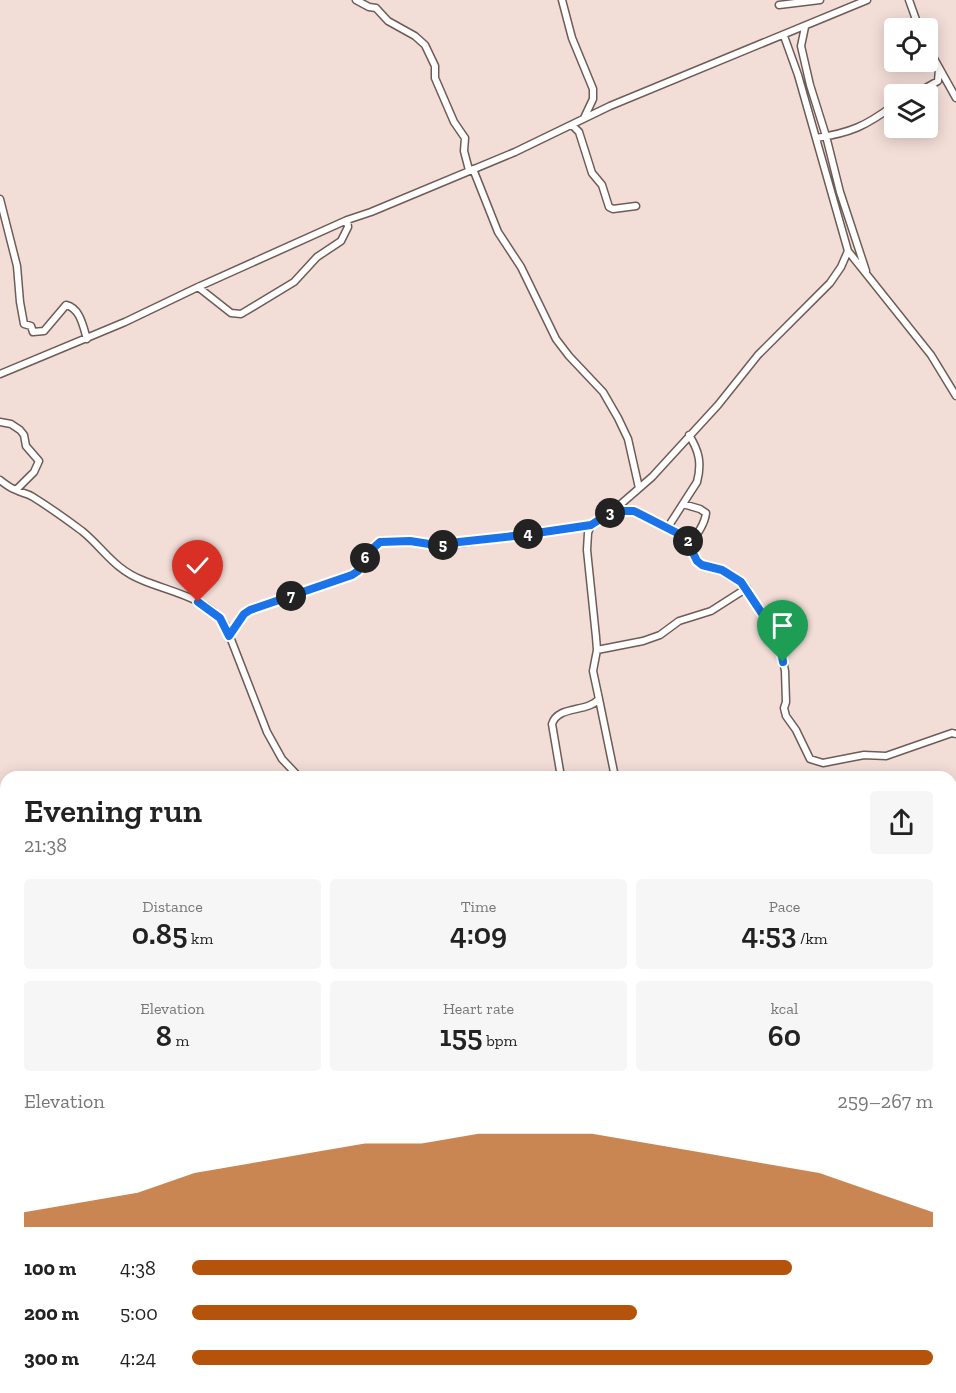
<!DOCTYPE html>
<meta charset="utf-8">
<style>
:root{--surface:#fff;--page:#f6f6f6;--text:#222;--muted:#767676;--accent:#b45309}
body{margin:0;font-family:"Zilla Slab",serif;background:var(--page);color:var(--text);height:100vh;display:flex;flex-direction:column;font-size:22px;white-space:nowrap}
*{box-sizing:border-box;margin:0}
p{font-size:20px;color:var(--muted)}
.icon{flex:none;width:33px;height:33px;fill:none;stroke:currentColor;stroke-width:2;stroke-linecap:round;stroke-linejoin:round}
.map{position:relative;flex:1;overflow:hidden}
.side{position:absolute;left:0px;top:771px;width:957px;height:622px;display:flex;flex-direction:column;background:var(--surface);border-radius:18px 18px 0 0;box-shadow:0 3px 15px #0003}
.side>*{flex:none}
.buttons{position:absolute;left:884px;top:18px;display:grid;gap:12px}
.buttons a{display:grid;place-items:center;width:54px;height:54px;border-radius:6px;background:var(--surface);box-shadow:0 3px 15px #0003;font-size:30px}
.pin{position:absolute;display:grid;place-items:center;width:51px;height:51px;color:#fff;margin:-62px -26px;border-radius:50% 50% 50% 0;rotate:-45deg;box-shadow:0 0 6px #0007}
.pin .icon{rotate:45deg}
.km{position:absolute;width:30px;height:30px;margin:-15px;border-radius:50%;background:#222;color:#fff;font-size:16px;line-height:30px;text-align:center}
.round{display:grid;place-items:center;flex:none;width:63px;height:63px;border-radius:6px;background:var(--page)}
.head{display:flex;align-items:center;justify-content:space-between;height:102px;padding:0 24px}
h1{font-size:33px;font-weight:600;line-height:45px}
.figures{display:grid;grid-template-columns:repeat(3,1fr);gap:9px;height:102px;padding:6px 24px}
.figures div{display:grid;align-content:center;border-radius:6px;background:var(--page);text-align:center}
.figures b{font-size:30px;font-weight:600}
.figures small{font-size:16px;font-weight:400}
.figures p{font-size:16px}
.chart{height:168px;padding:12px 24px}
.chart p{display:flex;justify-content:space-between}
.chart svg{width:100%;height:108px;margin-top:6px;fill:var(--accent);opacity:.7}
ul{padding:0 24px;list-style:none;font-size:20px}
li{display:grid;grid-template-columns:96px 72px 1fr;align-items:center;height:45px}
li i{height:15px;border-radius:8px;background:var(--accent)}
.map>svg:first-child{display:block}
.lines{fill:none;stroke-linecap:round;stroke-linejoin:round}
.street-casing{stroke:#6e5c56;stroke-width:9}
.street{stroke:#fff;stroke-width:6}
.route-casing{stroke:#fff;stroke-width:12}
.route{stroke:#1a73e8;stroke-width:8}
</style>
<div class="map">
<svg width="956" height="1393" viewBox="0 0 956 1393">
<rect width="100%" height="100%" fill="#f3ded7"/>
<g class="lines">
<!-- street casing -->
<g class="street-casing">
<path id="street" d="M356,0l13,7 7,1 12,13 27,15 10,9 10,21v12l19,44 11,16 -1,13 5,19
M562,0l10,38 21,51v10l-9,19
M909,0l10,28
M779,5l41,-5
M805,27l-4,19 9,39 16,51 14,56 26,79
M784,36l14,39 50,176 83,104 25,41
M927,46l29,52
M915,94l23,-13 1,-12
M572,125l7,7 13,41 10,12 7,22 4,2 23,-3
M816,138c34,-5 50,-12 78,-33
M473,169l25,63 23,35 35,72 13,17 34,36 15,26 10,21 11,49
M0,199l17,67 3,36 4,22 7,2 2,6 11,-1 22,-26c14,3 17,21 21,34
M198,287l33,26 10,1 53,-32 23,-25 24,-16 7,-14 -1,-7
M0,374l125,-52 73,-35 149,-67 24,-8 144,-60 95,-46 257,-106
M0,422l11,2 9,6 4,5 2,11 13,15 -5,11 -18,18
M0,480c5,4 10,8 16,10 5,3 11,3 17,7 16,10 33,22 49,34 21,17 32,38 60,49 28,12 64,17 83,44l42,108 15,27 17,18
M683,504l17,5 6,4c-1,10 -9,23 -17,30
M613,511h21l51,26 12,25 5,3 20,5 20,12 23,36 16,8 -2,13 6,32 1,31 -2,6 2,8 10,14 14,29 13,4 41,-8 22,1 66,-23 4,1
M668,527l29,-45c5,-19 2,-31 -8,-47
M229,636l15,-22 6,-4 103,-35 5,-4 10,-18 12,-11 30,-1 32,5 149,-21
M597,650l46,-9 17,-6 19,-14 32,-10 36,-23
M599,699l16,78
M561,777l-9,-53c6,-19 35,-11 47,-25l-6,-28 4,-21 -1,-13 -9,-87 1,-17 3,-8 22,-14 39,-34 66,-72 40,-50 72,-72 11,-16 7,-16
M951,1048l5,1
M0,1178l6,-3
M510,1393l5,-5"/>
</g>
<!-- street -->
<use href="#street" class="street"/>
</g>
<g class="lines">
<!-- route casing -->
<g class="route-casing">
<path id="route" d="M198,602l22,16 9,18 15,-22 6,-4 102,-35 6,-4 10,-18 12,-11 30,-1 32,5 17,-4 64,-7 68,-10 22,-14h21l51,26 12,24 5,4 20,5 19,12 24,36 17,8 -3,13 4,23"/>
</g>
<!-- route -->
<use href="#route" class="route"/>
</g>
</svg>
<div class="buttons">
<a><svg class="icon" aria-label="locate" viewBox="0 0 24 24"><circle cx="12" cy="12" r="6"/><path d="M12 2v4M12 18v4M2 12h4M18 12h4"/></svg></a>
<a><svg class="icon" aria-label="layers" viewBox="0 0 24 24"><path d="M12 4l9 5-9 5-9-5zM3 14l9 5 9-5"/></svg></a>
</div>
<div class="pin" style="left:783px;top:662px;background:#1e9e55"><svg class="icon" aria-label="arrive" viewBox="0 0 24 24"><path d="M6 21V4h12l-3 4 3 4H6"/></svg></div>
<div class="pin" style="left:198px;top:602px;background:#d93025"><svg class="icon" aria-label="check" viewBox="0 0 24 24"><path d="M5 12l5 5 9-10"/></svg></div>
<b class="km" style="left:688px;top:541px">2</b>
<b class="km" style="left:610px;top:513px">3</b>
<b class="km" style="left:528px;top:534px">4</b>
<b class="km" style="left:443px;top:545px">5</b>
<b class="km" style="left:365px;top:558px">6</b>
<b class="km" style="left:291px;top:596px">7</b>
<section class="side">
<div class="head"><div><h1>Evening run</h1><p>21:38</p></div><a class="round"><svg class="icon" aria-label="share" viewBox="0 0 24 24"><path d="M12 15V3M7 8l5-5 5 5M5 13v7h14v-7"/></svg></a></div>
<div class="figures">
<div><p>Distance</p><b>0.85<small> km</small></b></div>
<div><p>Time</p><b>4:09</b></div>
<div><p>Pace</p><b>4:53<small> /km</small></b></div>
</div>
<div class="figures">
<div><p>Elevation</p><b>8<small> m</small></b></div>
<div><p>Heart rate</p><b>155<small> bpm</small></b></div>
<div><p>kcal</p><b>60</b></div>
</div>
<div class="chart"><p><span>Elevation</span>259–267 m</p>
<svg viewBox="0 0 160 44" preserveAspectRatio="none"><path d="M0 44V38L10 34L20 30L30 22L40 18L50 14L60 10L70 10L80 6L90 6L100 6L110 10L120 14L130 18L140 22L150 30L160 38V44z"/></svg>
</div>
<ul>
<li><b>100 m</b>4:38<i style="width:81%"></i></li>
<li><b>200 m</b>5:00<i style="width:60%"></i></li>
<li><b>300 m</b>4:24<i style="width:100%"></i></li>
</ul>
</section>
</div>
